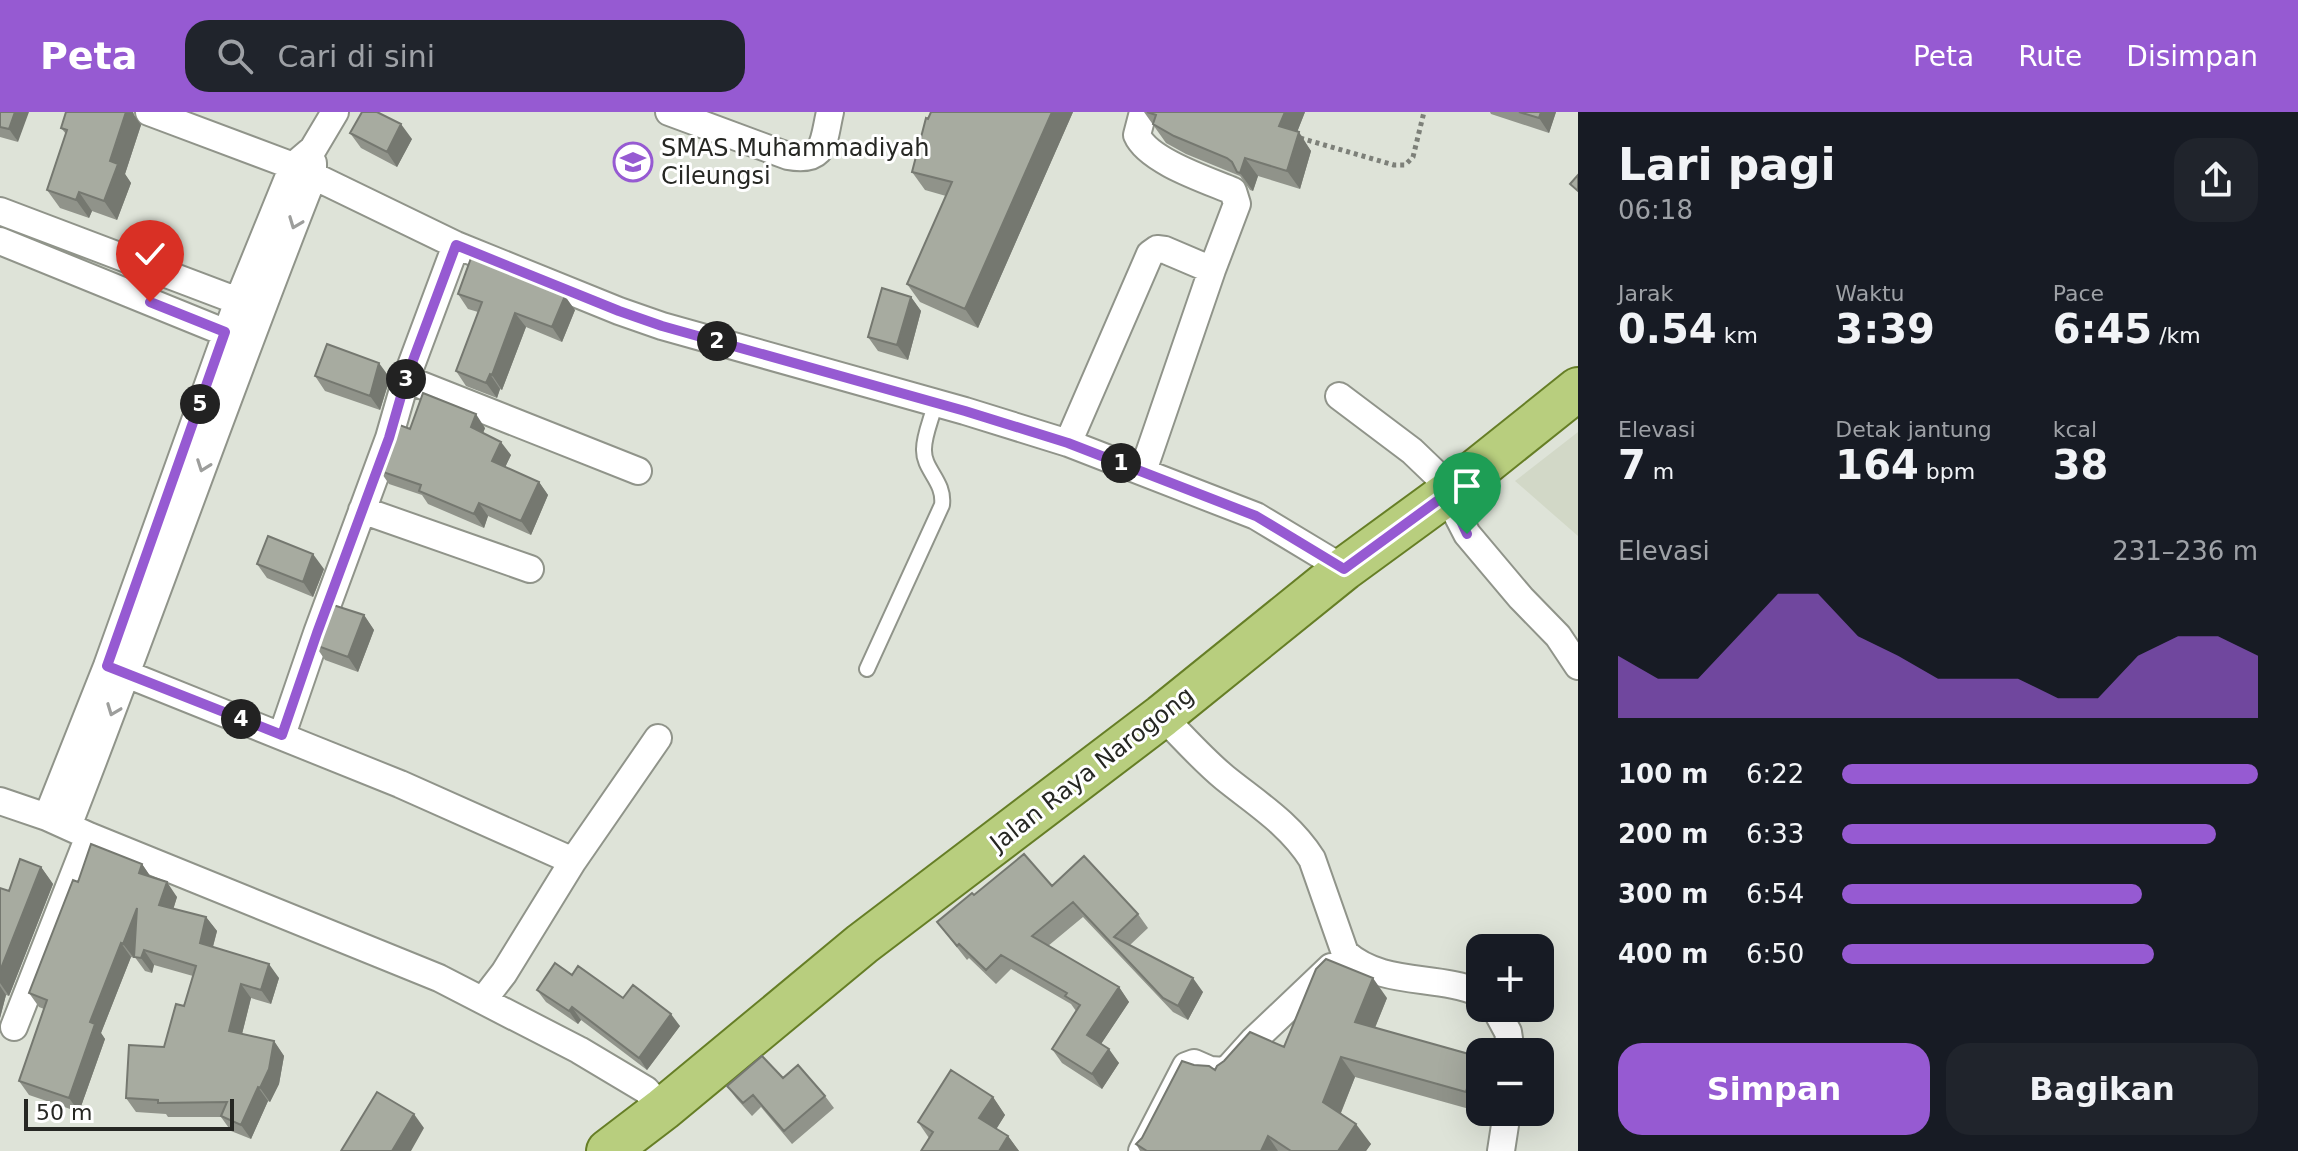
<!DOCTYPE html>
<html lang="id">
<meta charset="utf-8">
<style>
:root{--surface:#171b24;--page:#20242c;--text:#f1f3f6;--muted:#9ea1a6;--accent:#965ad2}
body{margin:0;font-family:"DejaVu Sans",sans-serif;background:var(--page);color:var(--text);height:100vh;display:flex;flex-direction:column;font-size:30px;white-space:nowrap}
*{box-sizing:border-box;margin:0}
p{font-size:26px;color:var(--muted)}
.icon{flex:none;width:44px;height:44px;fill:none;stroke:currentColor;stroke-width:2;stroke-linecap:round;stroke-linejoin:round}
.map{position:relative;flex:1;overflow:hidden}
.sheet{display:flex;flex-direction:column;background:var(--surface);width:720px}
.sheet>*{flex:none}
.tools{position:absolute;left:1466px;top:822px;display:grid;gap:16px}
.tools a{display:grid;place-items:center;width:88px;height:88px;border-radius:16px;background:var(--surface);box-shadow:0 8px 32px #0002;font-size:40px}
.scale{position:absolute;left:24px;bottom:20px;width:210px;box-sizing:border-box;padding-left:8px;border:4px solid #262723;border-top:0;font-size:22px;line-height:28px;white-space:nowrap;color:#262723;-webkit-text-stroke:6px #fff;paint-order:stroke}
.pin{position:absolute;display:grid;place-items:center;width:68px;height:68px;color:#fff;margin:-82px -34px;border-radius:50% 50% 50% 0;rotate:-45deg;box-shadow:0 0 8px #0007}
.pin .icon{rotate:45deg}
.km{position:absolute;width:40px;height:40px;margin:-20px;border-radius:50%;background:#222;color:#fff;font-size:22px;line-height:40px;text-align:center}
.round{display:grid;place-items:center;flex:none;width:84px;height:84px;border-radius:24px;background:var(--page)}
.summary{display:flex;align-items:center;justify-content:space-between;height:136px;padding:0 40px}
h1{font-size:44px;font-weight:800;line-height:60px}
.stats{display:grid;grid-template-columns:repeat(3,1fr);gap:12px;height:136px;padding:8px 40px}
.stats div{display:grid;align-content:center}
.stats b{font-size:40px;font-weight:800}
.stats small{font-size:22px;font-weight:400}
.stats p{font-size:22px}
.chart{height:224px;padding:16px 40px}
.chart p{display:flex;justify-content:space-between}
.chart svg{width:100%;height:144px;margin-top:8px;fill:var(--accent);opacity:.7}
.action{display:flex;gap:16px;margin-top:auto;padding:16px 40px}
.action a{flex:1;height:92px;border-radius:24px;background:var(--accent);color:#fff;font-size:32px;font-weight:800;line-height:92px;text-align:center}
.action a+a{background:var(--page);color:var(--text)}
ul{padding:0 40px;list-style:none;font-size:26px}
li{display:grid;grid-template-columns:128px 96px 1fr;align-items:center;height:60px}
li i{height:20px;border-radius:10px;background:var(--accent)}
header{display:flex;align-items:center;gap:48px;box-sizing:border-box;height:112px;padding:0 40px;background:var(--accent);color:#fff}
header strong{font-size:38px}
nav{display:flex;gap:44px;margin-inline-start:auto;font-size:28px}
.search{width:560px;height:72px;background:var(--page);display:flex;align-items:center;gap:20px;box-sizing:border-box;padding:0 28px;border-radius:24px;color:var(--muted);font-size:30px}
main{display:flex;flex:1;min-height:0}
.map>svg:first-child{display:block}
.built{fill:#d2d8c7}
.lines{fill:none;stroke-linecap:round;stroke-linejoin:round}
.service-casing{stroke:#90948a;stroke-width:18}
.minor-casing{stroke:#90948a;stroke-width:30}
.primary-casing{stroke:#667e26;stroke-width:46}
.path{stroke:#7d8079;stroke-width:5;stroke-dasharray:4 4;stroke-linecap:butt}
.service{stroke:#fff;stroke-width:14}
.minor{stroke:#fff;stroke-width:26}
.primary{stroke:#b8ce7e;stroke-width:42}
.wall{fill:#90938a}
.shaded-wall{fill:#757870}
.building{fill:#a7aba0;stroke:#757870;stroke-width:2}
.oneway{stroke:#9d9e9c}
.route-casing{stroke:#fff;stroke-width:16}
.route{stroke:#965ad2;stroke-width:10}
.labels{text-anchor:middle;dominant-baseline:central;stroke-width:6;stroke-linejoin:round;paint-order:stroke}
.poi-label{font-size:24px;fill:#262723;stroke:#fff;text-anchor:start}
.street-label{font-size:24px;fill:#262723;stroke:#fff}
</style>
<header>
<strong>Peta</strong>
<div class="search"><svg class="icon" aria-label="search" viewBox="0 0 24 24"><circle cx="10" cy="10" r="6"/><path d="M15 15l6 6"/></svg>Cari di sini</div>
<nav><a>Peta</a><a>Rute</a><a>Disimpan</a></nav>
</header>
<main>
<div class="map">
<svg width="1578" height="1039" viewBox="0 0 1578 1039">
<rect width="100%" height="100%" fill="#dee3d8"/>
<!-- built -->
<path class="built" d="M1578,320v104l-63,-55z"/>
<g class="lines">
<!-- service casing -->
<g class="service-casing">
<path id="service" d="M867,557l75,-164c3,-24 -19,-35 -18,-56 0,-14 8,-31 11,-45"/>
</g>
<!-- minor casing -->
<g class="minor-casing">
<path id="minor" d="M149,0l144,54 163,79 163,66 43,15 303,85 103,32 188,73 88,53
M669,0l119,44c38,7 35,-14 42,-44
M0,99l251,95
M0,129l241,98
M406,267l232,92
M1339,284l73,55 24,23 31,60 54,64 37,38 20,30
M1068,331l82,-189 7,-5 8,1 47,20
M1143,359l69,-201 25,-66 -4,-13c-26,-11 -85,-30 -96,-56l6,-23
M362,398l168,59
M114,557l286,115 173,77 85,-123
M1162,604c20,20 40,43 63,62 31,25 65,46 87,81l33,94c38,34 91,21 135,40
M282,623l35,-102 72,-195 17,-59 50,-134
M0,689l47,16 42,19 350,142 140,72 67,40 17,19
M47,705l60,-151 131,-365 55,-135 20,-17 22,-37
M68,714c84,-215 160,-434 245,-649v-14
M484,887l20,-26 69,-112
M1495,896l13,24 3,20
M14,915l75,-191
M1142,1039l44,-85 8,-3 16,7 16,1 27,-30 78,-74
M1501,1039l6,-39"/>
</g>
<!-- primary casing -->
<g class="primary-casing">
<path id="primary" d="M608,1039l55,-42 199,-165 300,-228 182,-147 104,-76 130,-104"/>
</g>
<!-- path -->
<path class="path" d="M1300,26l94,27h11l8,-8 11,-45"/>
<!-- service -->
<use href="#service" class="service"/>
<!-- minor -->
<use href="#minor" class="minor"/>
<!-- primary -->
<use href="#primary" class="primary"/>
</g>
<!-- wall -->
<path class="wall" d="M0,0l18,30 -18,-5z
M66,0h67l1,3 7,10 -16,49 6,9 -14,37 -25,-9 -3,7 -29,-10 -13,-18 19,-56 -5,-6z
M1073,0l-95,216 -58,-26 -13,-18 39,-88 -21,-6 -13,-18 16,-53z
M1144,0h161l-8,20 14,19 -11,38 -42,-13 -5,15 -3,-1 -10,-14 -54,-22 -20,-11z
M1490,0h66l-7,21 -58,-19z
M350,21l62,6 -15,28 -36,-19z
M458,182l117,16 -13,32 -36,-15 -24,63 -2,-1 -3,9 -31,-12 -10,-15 22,-59 -10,-3z
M911,185l10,14 -13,49 -30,-9 -10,-14z
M315,264l75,2 -10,32 -55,-19z
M485,316l-2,5 28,22 -6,12 34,15 9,13 -17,40 -43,-19 -4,12 -56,-24 -6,-9 -33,-11 -9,-13 30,-42z
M257,452l67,5 -11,28 -46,-19z
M364,503l10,15 -16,42 -33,-12 -10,-15z
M142,752l9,13 26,20 -4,12 33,8 11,14 -4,16 66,31 -8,26 -20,-6 -9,36 32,7 10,15 -5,28 -9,18 -2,-1 -17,38 -20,-8 -10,-14h-53l-2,-3 -30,-2 -10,-14 38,-51 20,-41 9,-30 -39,-11 -2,8 -7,-2 -11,-15v2l-3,-1 -30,76 4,6 -26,73 -50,-17 -10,-14 25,-72 -5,-2 -10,-14 49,-111z
M41,755l12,17 -44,112 -3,-1 -6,23v-130l9,3z
M1052,774l86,28 10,14 -18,17 73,47 -15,28 -15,-8 -90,-95 -35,29 71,41 10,15 -28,42 18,19 -17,26 -40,-26 -10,-14 24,-38 -5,-7 -60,-35 -15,15 -27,-26 -2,2 -30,-38 37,-27z
M572,863l51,23 57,28 -33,44 -66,-50 -3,4 -32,-22 -9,-12z
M1387,886l-12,30 101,28 4,6v50l-125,-35 -14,36 30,31 -5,7h-226l-4,-7 6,-6 52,-73 21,5 69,-23z
M783,966l42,18 9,12 -42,36 -31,-37 -9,9 -16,-18 -9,-12z
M993,985l12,18 -9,14 12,7 11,15h-98l8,-13 -11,-16z"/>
<!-- shaded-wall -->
<path class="shaded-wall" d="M15,0h14l-11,30 -9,-13z
M126,0h7l1,3 7,10 -16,49 6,9 -14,37 -13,-19 6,-40z
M1052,0h21l-95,216 -13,-19z
M1285,0h20l-13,33 -13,-19z
M1541,0h15l-7,21 -10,-15z
M401,12l11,15 -15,28 -10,-15z
M1299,20l12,19 -11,38 -13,-18z
M1245,46l13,18 -5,15 -13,-18z
M79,80l13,19 -3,7 -13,-18z
M565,184l10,14 -13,32 -10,-15z
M911,185l10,14 -13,49 -11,-15z
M515,201l11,14 -24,63 -10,-15z
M379,251l11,15 -10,32 -10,-14z
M490,262l10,15 -3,9 -11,-15z
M476,302l9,14 -5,13 -9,-14z
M501,330l10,13 -9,19 -10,-13z
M539,370l9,13 -17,40 -10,-14z
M479,391l9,13 -4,12 -10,-14z
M313,442l11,15 -11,28 -10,-15z
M364,503l10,15 -16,42 -10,-15z
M142,752l10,15 -13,-6z
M41,755l12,17 -44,112 -9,-13v-12z
M167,770l10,15 -7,23 -11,-15z
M137,796l11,14 -14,36 -11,-14z
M206,805l11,14 -7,26 -10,-14z
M121,831l10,14 -30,76 4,6 -26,73 -10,-14 21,-76z
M144,838l10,15 -2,8 -11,-15z
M269,852l10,14 -8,26 -10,-14z
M1193,866l10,14 -15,28 -10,-14z
M1373,866l14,20 -18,44 -14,-20z
M241,872l10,14 -12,48 -10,-15z
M0,874l6,9 -6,23z
M1119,875l10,15 -32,48 -10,-15z
M572,895l9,13 -3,4 -9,-13z
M671,902l9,12 -33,44 -8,-12z
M274,929l10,15 -5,28 -9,18 -10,-14z
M1109,937l10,14 -17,26 -10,-15z
M1476,944l4,6v50l-14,-20z
M1341,945l14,20 -18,45 -14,-20z
M258,975l10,14 -17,38 -10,-14z
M993,985l12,18 -13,21 -13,-18z
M414,1002l10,14 -13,23h-19z
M1356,1012l15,20 -5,7h-28z
M1008,1024l11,15h-20z
M1268,1024l10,15h-17z"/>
<!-- building -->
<path class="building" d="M0,0h15l-6,17 -9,-2z
M66,0h60l-16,49 8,3 -14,37 -25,-9 -3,8 -29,-10 20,-60 -6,-2z
M362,0h15l24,12 -14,28 -37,-19z
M931,0h121l-87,197 -58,-25 45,-102 -40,-10 14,-54 2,1z
M1147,0h138l-6,14 20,6 -12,39 -42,-13 -5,15 -3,-1 -5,-10 -5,-4 -53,-22 -21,-12 3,-9z
M1519,0h22l-2,6z
M1578,63v16l-8,-7z
M471,146l94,38 -13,31 -37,-14 -23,62 -2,-1 -4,9 -30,-12 26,-69 -24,-8z
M882,176l29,9 -14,48 -29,-8z
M327,232l52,19 -9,33 -55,-20z
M423,281l53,21 -5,13 30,15 -9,19 47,21 -18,39 -42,-18 -5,11 -55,-23 2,-6 -41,-14 17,-47 13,5z
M268,424l45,18 -10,28 -46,-18z
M330,492l34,11 -16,42 -33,-12z
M91,732l51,20 -3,9 28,9 -8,23 47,12 -6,26 69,21 -8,26 -20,-6 -12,47 45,10 -5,28 -9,19 -2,-1 -17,38 -20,-9 6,-14 -69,1v-3l-32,-2 3,-53 35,2 12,-43 8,2 12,-40 -52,-16 -3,8 -7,-1 3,-49 -14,36 -2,-1 -31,79 5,2 -26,74 -50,-17 28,-81 -18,-7 44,-113 5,2z
M1024,742l28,32 32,-30 54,58 -24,23 79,41 -15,28 -15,-8 -90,-96 -41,34 87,51 -32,48 22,14 -17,25 -40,-25 28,-44 -15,-9 2,-3 -66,-38 -15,15 -27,-26 -2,2 -20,-24 35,-29 2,2z
M20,747l21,8 -41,104v-83l9,3z
M1326,847l47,19 -18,44 121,34 -10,36 -125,-35 -18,45 33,22 -18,27h-47l-23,-15 -7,15h-114l-11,-7 6,-6 40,-77 12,4 15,1 6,4 2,-4 7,-5 26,-29 34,15 32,-78z
M555,851l17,12 6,-9 45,32 10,-13 38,29 -32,44 -67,-51 -3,4 -32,-21z
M762,944l21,22 15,-13 27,31 -41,35 -31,-36 -10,8 -16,-17z
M951,958l42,27 -14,21 29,18 -9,15h-78l12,-19 -15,-10z
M377,980l37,22 -22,37h-51z"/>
<!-- one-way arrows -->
<defs><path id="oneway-chevron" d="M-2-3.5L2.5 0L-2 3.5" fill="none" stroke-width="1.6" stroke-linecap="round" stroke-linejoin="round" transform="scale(2)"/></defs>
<g class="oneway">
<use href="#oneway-chevron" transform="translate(295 111) rotate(111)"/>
<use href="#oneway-chevron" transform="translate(203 354) rotate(110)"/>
<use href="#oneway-chevron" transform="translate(113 598) rotate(111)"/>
</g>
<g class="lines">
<!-- route casing -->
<g class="route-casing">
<path id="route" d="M150,190l75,30 -118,334 175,69 35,-102 72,-195 17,-59 50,-134 163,66 43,15 303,85 103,32 188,73 88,53 104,-76 19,41"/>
</g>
<!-- route -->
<use href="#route" class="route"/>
</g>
<!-- icons -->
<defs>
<g id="school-ring" transform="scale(2)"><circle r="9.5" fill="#fff" stroke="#965ad2" stroke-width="1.5"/><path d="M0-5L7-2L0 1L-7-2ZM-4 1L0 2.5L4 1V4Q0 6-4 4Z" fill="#965ad2"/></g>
</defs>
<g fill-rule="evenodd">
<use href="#school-ring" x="633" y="50"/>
</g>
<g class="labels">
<!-- poi labels -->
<g class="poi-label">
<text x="661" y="36">SMAS Muhammadiyah<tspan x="661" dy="28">Cileungsi</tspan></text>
</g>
<!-- street labels -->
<g class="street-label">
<text transform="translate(1092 657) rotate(-38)">Jalan Raya Narogong</text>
</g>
</g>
</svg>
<div class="tools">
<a>+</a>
<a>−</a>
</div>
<div class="scale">50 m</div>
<div class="pin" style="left:1467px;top:422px;background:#1e9e55"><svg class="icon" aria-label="arrive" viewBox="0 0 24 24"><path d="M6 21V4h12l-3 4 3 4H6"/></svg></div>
<div class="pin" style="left:150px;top:190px;background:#d93025"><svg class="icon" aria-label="check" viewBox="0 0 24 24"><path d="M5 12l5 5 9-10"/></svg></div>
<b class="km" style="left:1121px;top:351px">1</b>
<b class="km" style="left:717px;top:229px">2</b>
<b class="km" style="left:406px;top:267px">3</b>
<b class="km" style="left:241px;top:607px">4</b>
<b class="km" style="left:200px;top:292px">5</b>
</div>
<section class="sheet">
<div class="summary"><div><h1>Lari pagi</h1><p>06:18</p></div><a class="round"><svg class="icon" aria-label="share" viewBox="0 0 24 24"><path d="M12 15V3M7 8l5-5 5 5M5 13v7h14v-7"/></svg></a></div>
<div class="stats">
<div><p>Jarak</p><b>0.54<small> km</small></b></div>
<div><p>Waktu</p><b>3:39</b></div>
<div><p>Pace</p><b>6:45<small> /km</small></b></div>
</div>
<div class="stats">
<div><p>Elevasi</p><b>7<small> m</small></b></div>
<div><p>Detak jantung</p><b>164<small> bpm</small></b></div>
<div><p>kcal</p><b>38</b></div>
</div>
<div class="chart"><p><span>Elevasi</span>231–236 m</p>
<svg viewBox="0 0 160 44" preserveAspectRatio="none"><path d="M0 44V25L10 32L20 32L30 19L40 6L50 6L60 19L70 25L80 32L90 32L100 32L110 38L120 38L130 25L140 19L150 19L160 25V44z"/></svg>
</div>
<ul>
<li><b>100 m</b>6:22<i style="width:100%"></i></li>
<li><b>200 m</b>6:33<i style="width:90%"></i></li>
<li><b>300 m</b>6:54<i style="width:72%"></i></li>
<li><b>400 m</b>6:50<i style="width:75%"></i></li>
</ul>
<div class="action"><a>Simpan</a><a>Bagikan</a></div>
</section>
</main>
